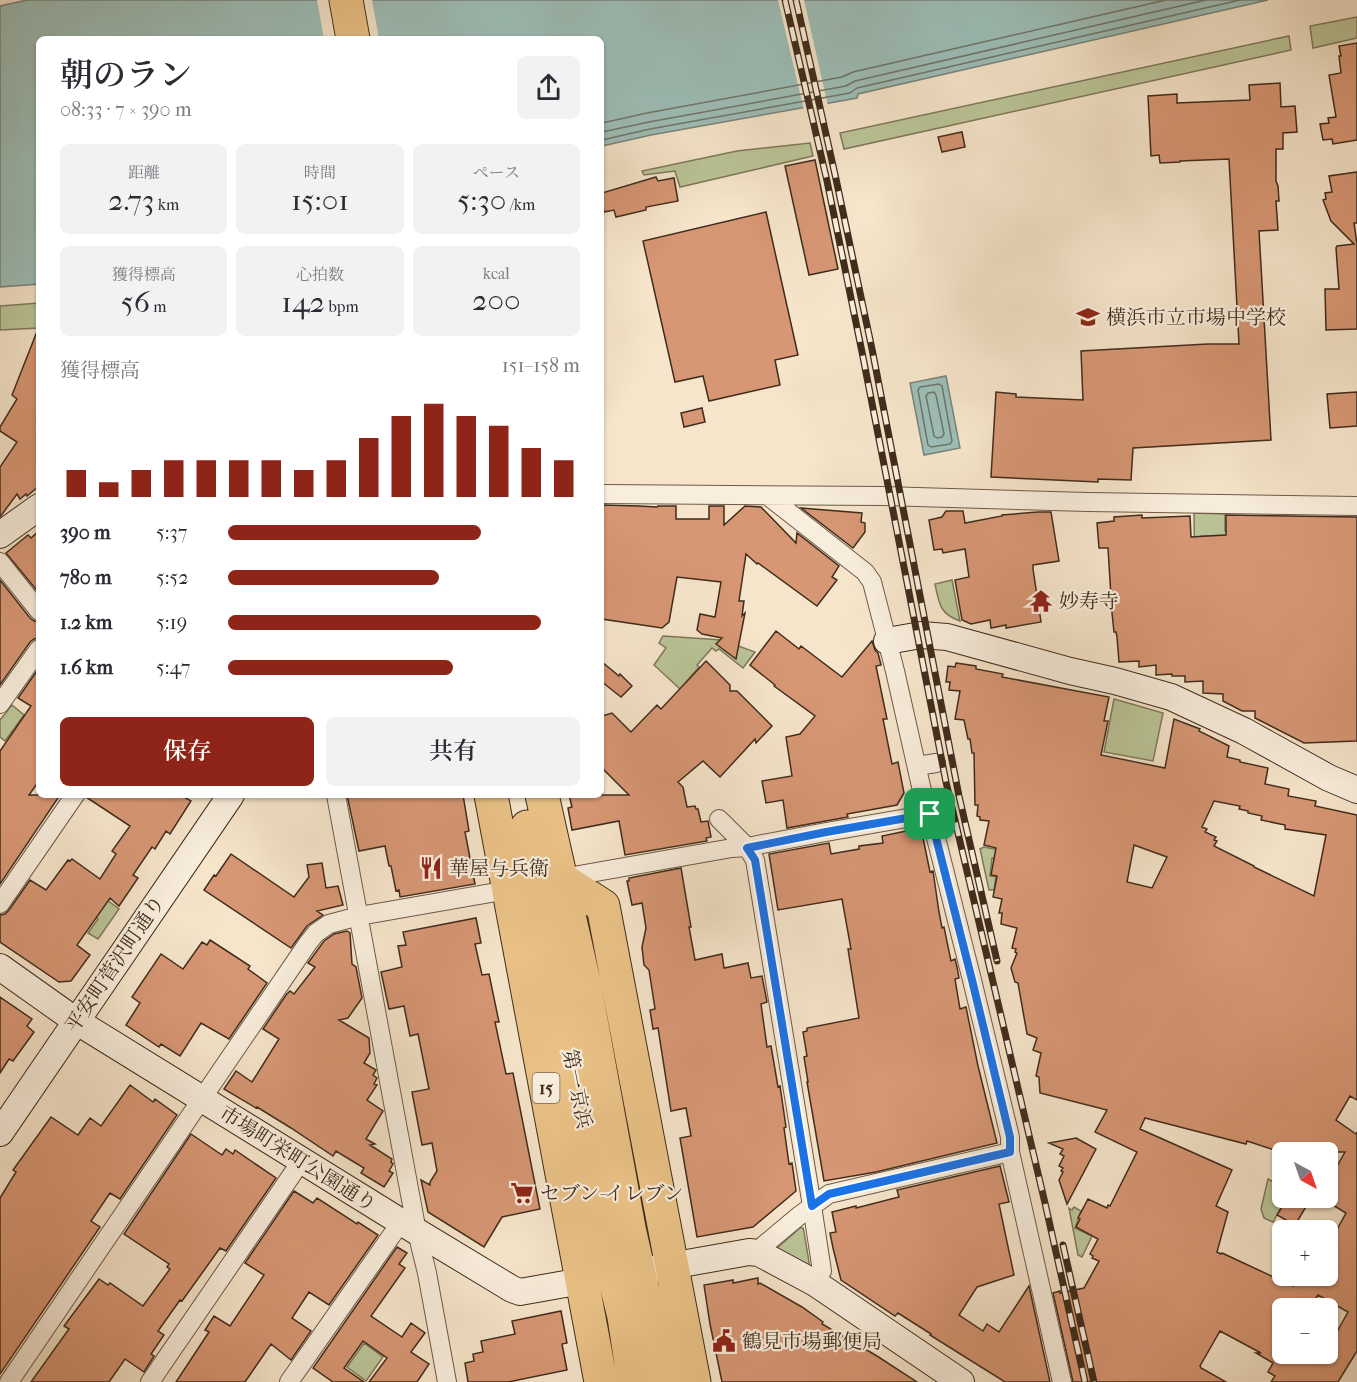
<!DOCTYPE html>
<html lang="ja">
<meta charset="utf-8">
<style>
:root{--surface:#fff;--page:#f2f2f3;--text:#2b2b33;--muted:#7c7c81;--accent:#8f2418}
body{margin:0;font-family:"IM FELL French Canon","Noto Serif JP",serif;background:var(--page);color:var(--text);height:100vh;display:flex;flex-direction:column;font-size:22px;white-space:nowrap}
*{box-sizing:border-box;margin:0}
p{font-size:20px;color:var(--muted)}
.icon{flex:none;width:33px;height:33px;fill:none;stroke:currentColor;stroke-width:2;stroke-linecap:round;stroke-linejoin:round}
.map{position:relative;flex:1;overflow:hidden}
.details{position:absolute;left:36px;top:36px;width:568px;height:762px;display:flex;flex-direction:column;background:var(--surface);border-radius:9px;box-shadow:0 2px 4px #0004}
.details>*{flex:none}
.needle{width:39px;rotate:140deg}
.buttons{position:absolute;left:1272px;top:1142px;display:grid;gap:12px}
.buttons a{display:grid;place-items:center;width:66px;height:66px;border-radius:9px;background:var(--surface);box-shadow:0 2px 4px #0004;font-size:30px}
.pin{position:absolute;display:grid;place-items:center;width:51px;height:51px;color:#fff;margin:-26px;border-radius:12px;box-shadow:0 3px 9px #0006}
.round{display:grid;place-items:center;flex:none;width:63px;height:63px;border-radius:9px;background:var(--page)}
.headline{display:flex;align-items:center;justify-content:space-between;height:102px;padding:0 24px}
h1{font-size:33px;font-weight:600;line-height:45px}
.figures{display:grid;grid-template-columns:repeat(3,1fr);gap:9px;height:102px;padding:6px 24px}
.figures div{display:grid;align-content:center;border-radius:9px;background:var(--page);text-align:center}
.figures b{font-size:30px;font-weight:600}
.figures small{font-size:16px;font-weight:400}
.figures p{font-size:16px}
.chart{height:168px;padding:12px 24px}
.chart p{display:flex;justify-content:space-between}
.chart svg{width:100%;height:108px;margin-top:6px;stroke:var(--accent);stroke-width:6}
.cta{display:flex;gap:12px;margin-top:auto;padding:12px 24px}
.cta a{flex:1;height:69px;border-radius:9px;background:var(--accent);color:#fff;font-size:24px;font-weight:600;line-height:69px;text-align:center}
.cta a+a{background:var(--page);color:var(--text)}
ul{padding:0 24px;list-style:none;font-size:20px}
li{display:grid;grid-template-columns:96px 72px 1fr;align-items:center;height:45px}
li i{height:15px;border-radius:8px;background:var(--accent)}
.map>svg:first-child{display:block}
.green{fill:#bbc598;stroke:#7e785a;stroke-width:1.5}
.water{fill:#9dbfb9;stroke:#78847a;stroke-width:1.5}
.pier{fill:#f6e5cb}
.lines{fill:none;stroke-linecap:round;stroke-linejoin:round}
.shore{stroke:#6e766a;stroke-width:1.5}
.building{fill:#d79674;stroke:#402c1c;stroke-width:1.5;fill-rule:evenodd}
.street-casing{stroke:#6e5a48;stroke-width:20}
.secondary-casing{stroke:#402c1c;stroke-width:28}
.highway-casing{stroke:#402c1c;stroke-width:35}
.street{stroke:#f9eedd;stroke-width:18}
.secondary{stroke:#f9eedd;stroke-width:26}
.highway{stroke:#ebc286;stroke-width:33}
.rail-casing{stroke:#402c1c;stroke-width:7}
.rail{stroke:#f9eedd;stroke-width:4.5;stroke-dasharray:14;stroke-linecap:butt}
.route-casing{stroke:#fff;stroke-width:12}
.route{stroke:#1a73e8;stroke-width:8}
.labels{text-anchor:middle;dominant-baseline:central;stroke-width:4.5;stroke-linejoin:round;paint-order:stroke}
.shield{fill:#f9eedd;stroke:#786656;stroke-width:1.5}
.shield-label{font-size:18px;font-weight:bold;fill:#402c1c}
.poi-label{font-size:20px;fill:#402c1c;stroke:#f9eedd;text-anchor:start}
.street-label{font-size:20px;fill:#402c1c;stroke:#f9eedd}
</style>
<div class="map">
<svg width="1357" height="1382" viewBox="0 0 1357 1382">
<rect width="100%" height="100%" fill="#f6e5cb"/>
<filter id="stains"><feTurbulence type="fractalNoise" baseFrequency=".00333" numOctaves="4"/><feColorMatrix values="0 0 0 0 .2 0 0 0 0 .09 0 0 0 0 .02 0 0 0 .5 -.17"/></filter>
<radialGradient id="worn" r=".72"><stop offset=".6" stop-color="#630" stop-opacity="0"/><stop offset="1" stop-color="#630" stop-opacity=".3"/></radialGradient>
<!-- green -->
<path class="green" d="M1357,17v21l-44,10 -3,-22z
M1289,36l2,14 -447,99 -4,-16z
M810,143l3,13 -133,31 -5,-16 -31,4 -2,-4 95,-20z
M39,303v25l-39,2v-24z
M1194,513l31,1v17h8v4l-32,1v11l-6,38z
M952,580l8,41c-20,-7 -21,-17 -25,-37z
M663,636l59,4 33,12 -12,16 -24,-19 -3,2 -4,-3 -15,17 2,2 -19,22 -26,-24 12,-17 -7,-5z
M1114,699l49,14 -10,48 -49,-9z
M12,705l12,10 -19,26 -5,-4v-17z
M984,847l20,4v8l-12,-1 -2,18 6,1 -2,13h-5l-9,-41z
M107,900l12,9 -21,30 -10,-6 10,-14 -7,-4z
M1268,1179l9,5 4,-5 1,1v17h5l-14,25 -9,-4 -3,-9z
M1074,1207l7,4 -6,17 17,8 -10,21 -4,-2 -9,-47 3,2z
M800,1228h3l1,4 6,36 -34,-19z
M364,1343l19,14 -17,24 -19,-14z"/>
<!-- water -->
<path class="water" d="M27,0h1241l-410,94 -1,4 -206,37 -49,11v-107h-563v245l-39,3v-281z
M946,376l14,72 -36,7 -14,-72z"/>
<!-- pier -->
<path class="pier" d="M317,0h55l7,39h-55z
M778,0h26l24,106 -24,4z"/>
<g class="lines">
<!-- shore -->
<path class="shore" d="M602,123l45,-10 195,-36 11,-5 313,-72
M602,132l47,-10 197,-36 9,-5 351,-81
M602,140l48,-11 200,-36 7,-5 383,-88
M939,384l3,2 10,55 -2,3 -19,3 -3,-2 -10,-55 2,-3z
M934,392l2,3 8,39 -2,3 -5,1 -3,-2 -8,-40 2,-3z"/>
</g>
<!-- building -->
<path class="building" d="M1357,43v97l-24,4 -1,-5 -9,1 -3,-16 9,-1 -1,-5 8,-1 -7,-42 12,-2 -2,-17h2l-2,-10z
M1280,83l1,24 14,-1 2,26 -14,1v16h-7v32l2,5 1,15h-3l2,29 -19,1 12,209 -138,8 -2,32 -33,-1v3l-107,-5 5,-85 20,2v3l67,3 -2,-49 127,-7h31l-10,-185 -49,2v1l-20,1 -1,-8 -8,1 -3,-60 29,-2v9l73,-3 -1,-15z
M962,132l3,15 -23,5 -4,-15z
M815,160l23,109 -29,6 -24,-109z
M1357,172v51h-3l3,21v85l-31,1 -1,-41h14l-3,-41 1,-2 17,-2 -23,-23 -8,-21 3,-1 -1,-6 7,-1 -3,-16z
M656,177l2,4 16,-3 4,23 -32,6v3l-30,7 -2,-7 -10,2 -2,-10v-9z
M766,212l32,143 -23,5 5,25 -71,16 -6,-25 -28,6 -32,-141z
M38,329l1,157 -12,10 -1,-2 -6,5 -3,-5 -17,23v-50l17,-25 -17,-11v-4l17,-28 -5,-4z
M1357,392v34l-27,2 -3,-34z
M702,408l3,14 -21,5 -3,-14z
M602,505l37,1 18,1 1,-1h18v13h33v-13h15v19l21,-19 16,1 35,36 1,-10 42,33 -7,11 5,3 -20,26 -59,-43 -1,1 -11,-10 -7,47h5l-2,15 3,-3 -9,46 -20,-15 6,-6 -20,-4 -5,-4 3,-16 15,3 6,-35 -44,-5 -8,45 -7,6 -60,-9z
M801,508l61,5 -1,9 4,1v9l-12,16z
M946,511h17l2,12 37,-7v-1l36,-3h13l8,49 -26,4v4l8,53 -35,6v-3l-15,3 -1,-8 -19,4 -9,-4 -7,-40 14,-3 -4,-28 -22,4 -1,-4 -8,1 -5,-30 13,-3z
M1142,515v3l48,-2 1,21 35,-2v-20l131,2v224l-53,2 -49,-25v-7h-13l-19,-10v-7l-20,-1v-12l-18,1v-6h-13v-2l-16,1v-10l-17,2v-6l-20,1 -2,-25 -1,-5h-2l-2,-19 -4,-65h-9l-2,-25 17,-2v-4z
M39,531v62l-33,-40 22,-18 3,3z
M0,580l30,38 4,3 5,1v16l-5,1 -4,3 -30,43z
M776,631l23,18 2,-3 41,31 30,-36 3,9 3,3 3,12 -5,1 11,53h-4l9,45 6,-2 6,31 -7,12 -50,9 1,3 -61,11 -4,-28 -17,3 -4,-22 30,-5 -6,-39 14,-3 15,-18 -41,-30 1,-1 -25,-20z
M706,661l24,24v6h7l35,35 -16,17 -1,-4 -35,38 -17,-16 -25,21 5,5 4,20 8,-1 1,3h2l3,13 7,-1 3,16 -5,1 1,3 -82,14 -6,-34 -47,9 -4,-22 4,-1 -3,-12h60l-27,-27v-52l10,-3 19,19 26,-27 4,4z
M602,662l17,14 1,-2 12,12 -11,11 -19,-15z
M956,663l20,3v3l27,5 -1,3 107,20 -5,24h4l-7,34 64,13 9,-49 26,10 -1,2 30,15 -2,11 13,3v2l28,6 -3,16 24,5 -1,7 28,5 -1,5 42,9v285l-7,-4 -14,24 20,14 1,-2v219l-19,31h-67l4,-6 -7,-4 5,-9 -17,-10h5l-41,-22 -20,35 1,2 25,14h-153l-20,-89 7,-2v2l24,-5 15,-27 -7,-3 1,-2 -3,-2 8,-15 -22,-12 4,-8 -2,-1 10,-19 19,9 1,-3 2,1 27,-54 -42,-20 12,-22 -67,-17 -1,-16 -3,-1 5,-23 -8,-3 4,-12 -10,-4 -9,-51 -3,-1 -4,-14 6,-15 -2,-1 1,-3 -4,-1 5,-20 -16,-4 1,-11h-3l3,-14 -9,-2 4,-21 -6,-1 5,-27 -12,-3 5,-24 -9,-1v-3l-3,-1 1,-11h-3l-1,-52h-2l-2,-14h-2l-4,-19 -9,-1 5,-28 -11,-1 1,-8h-4l2,-16 7,1zM1214,801l26,5 -1,3 9,2v2l14,3 -1,4 24,5v4l41,6 -12,61 -60,-29v-1l-40,-20 3,-5 -3,-1 2,-3 -11,-5 2,-3 -5,-2zM1134,845l33,12 -15,31 -25,-6zM1145,1118l101,26 1,-3 33,11h65l-17,30v20l18,11 -18,33v29h-29l-6,11 -71,-33 -1,1 -4,-2 11,-40 -12,-6 16,-36 -92,-41zM1318,1295l30,17 -20,36v5h-46v-45h27z
M39,668v113l-10,14h31l-60,89v-133l31,-45 -13,-8z
M86,795h95l10,6 -21,33 -4,-3 -11,18 -3,-2 -19,28 5,3 -19,28 -9,-8 -33,47 13,10 -19,26 -12,1 -59,-40v-27l5,-1 4,-4 21,-30 16,10 22,-30 2,1 2,-2 28,20 16,-25 -4,-3 18,-25 -44,-29z
M347,795h116l6,36 -4,1 10,52 -75,13 -1,-7 -3,1 -5,-25h-2l-4,-20 -26,5z
M921,828l9,44 3,-1 6,41 3,16 2,-1 7,34 4,-2 2,8 2,11 -4,1 5,30 6,-2 12,59 19,77 -121,29 -52,9 -17,-99h1l-4,-25 3,-1 -4,-24 4,-1v-3l52,-10 -11,-69h3l-9,-50 -64,11 -9,-56 60,-11 2,11 28,-5v-3l24,-3 -1,-7z
M231,854l63,43 15,-20 -2,-12 15,-2 4,25 12,-2 5,19 -26,6 6,4 -16,11 -16,22 -87,-58 10,-15 2,1z
M681,868l10,59h-2l6,33 27,-6 2,14 24,-5 3,15 11,-2 5,26 -6,2 6,43 4,-1 7,41 2,-1 6,41 -2,1 5,36 3,-1 4,28 -43,36 -56,10 -17,-99 11,-2 -5,-28 -15,3 -13,-83 -5,1 -3,-19 5,-1 -6,-39 -5,-5 -2,-18 4,-19 -4,-25 -10,2 -5,-24h2v-3z
M476,918l5,25 -6,1 7,31 7,-1 10,48h-4l11,52 7,-1 27,136 -38,8 -18,30 -56,-35 -7,-32 9,5v-3l7,-11 -5,-28 -10,2 -10,-53 17,-3 -11,-55 -8,2 -6,-30 -15,3 -8,-37 21,-5 -4,-21 8,-1 -3,-13z
M347,931l3,2 2,31 4,3 6,31 -14,20 -9,2 30,18 1,15 -6,10 12,7 -3,5 4,3 -3,6 3,1 -10,15 16,11 -17,28 9,5 -5,1 22,14 -1,3 2,2 -4,7 4,2 -9,14 -23,-14 3,-5 -15,-9 -13,-8 -3,5 -42,-28 -34,-21 -1,1 -32,-19 12,-18 16,11 27,-43 -16,-10 23,-34 4,-4 4,3 21,-27 -7,-4 16,-22 10,-7z
M210,940l40,26 -2,3 19,14 -38,56 -28,-16 -21,33 -19,-12 -2,3 -33,-22 14,-22 -8,-6 29,-43 22,15 19,-27 5,3z
M0,997l32,22 -5,7 7,6 -21,29 -4,-2 -9,14z
M130,1085l23,17 2,-3 22,16 -57,84 -10,-6 -19,28 9,6 -100,147v-176l16,-26 -3,-2 38,-53 27,18 12,-17 11,8z
M191,1134l31,21 4,-6 7,5 2,-4 41,28 -50,73 -6,-3 -38,53 -2,-1 -22,31 6,4 -13,19 3,2 -10,16 -19,-13 -16,23h-78l38,-53 -5,-3 35,-47 9,6 2,-2 33,23 27,-37 -3,-2 2,-3 -45,-30z
M1076,1138l20,11 -29,55 -8,-24 4,-8 -2,-1 2,-3 -4,-2 5,-10 -4,-2 3,-5 -14,-6z
M1000,1166l9,36 -10,2 15,71 -37,12 -18,28 24,16 4,-7 12,8 30,-46 21,96h-45l-75,-47 1,-1 -33,-21 -3,3 -54,-36 -8,-32 -3,-15 6,-1 -4,-20 24,-6v2l43,-11 -2,-7z
M294,1191l19,12 4,-5 40,26 1,-2 20,13 -49,70 -20,-13 -17,26 19,13 -20,29 -20,-16 -26,38h-69l33,-50 -4,-2 9,-14 16,10 34,-51 -19,-12z
M1288,1197h24l-17,28 -18,-10z
M397,1247l10,6 -8,11 6,4 -34,48 31,21 9,-14 14,10 -14,19 18,12 -12,18h-48l18,-24 -24,-17 -19,27 20,14h-31l-20,-14z
M758,1278v6l2,-1 42,24 21,15 -1,2 55,32 40,26h-195l-12,-58 -6,-39 29,-5v3z
M561,1311l6,32 -5,1 5,26 -59,12h-40l-3,-19 9,-2 -1,-7 10,-2 -2,-11 34,-7 -3,-13z"/>
<g class="lines">
<!-- street casing -->
<g class="street-casing">
<path id="street" d="M602,494l281,2 205,6 269,4
M768,496l97,76 7,10 23,89 28,124 7,19 42,166 38,157v15l52,230
M0,562l39,49
M0,704l39,-55
M917,766l19,-3
M336,795l81,437 10,41 20,109
M719,819l28,28 8,13 57,346 10,65 -7,12
M562,878l170,-30 15,-1 79,-15 104,-18
M0,904l75,-109
M759,1253l5,-8 36,-30 29,-21 181,-42
M9,1382l299,-439 8,-10 13,-9 30,-8 149,-26
M150,1382l152,-222
M289,1382l112,-160"/>
</g>
<!-- secondary casing -->
<g class="secondary-casing">
<path id="secondary" d="M0,535l39,-28
M887,641l34,-6 26,2 123,34 45,10 56,16 73,34 85,47 28,12
M0,967l76,54 325,201 111,67 8,3 79,-14
M0,1133l231,-338
M653,1269l96,-17 10,1 56,30 146,99"/>
</g>
<!-- highway casing -->
<g class="highway-casing">
<path id="highway" d="M346,0l7,39
M491,795l110,587
M542,795l42,187 45,246 34,154
M527,827l77,407 20,83 10,65
M561,879l42,27 91,476"/>
</g>
<!-- street -->
<use href="#street" class="street"/>
<!-- secondary -->
<use href="#secondary" class="secondary"/>
<!-- highway -->
<use href="#highway" class="highway"/>
<!-- rail casing -->
<g class="rail-casing">
<path id="rail" d="M785,0l42,181 35,171 84,430 99,421 40,179
M796,0l40,179 36,170 87,447 38,165
M1063,1245l31,137"/>
</g>
<!-- rail -->
<use href="#rail" class="rail"/>
</g>
<g class="lines">
<!-- route casing -->
<g class="route-casing">
<path id="route" d="M930,814l42,166 38,157v15l-181,42 -17,12 -57,-346 -8,-12 79,-16z"/>
</g>
<!-- route -->
<use href="#route" class="route"/>
</g>
<!-- icons -->
<defs>
<g id="school-bare" transform="scale(1.8)"><path d="M0-5L7-2L0 1L-7-2ZM-4 1L0 2.5L4 1V4Q0 6-4 4Z" fill="#8f2418" stroke="#f9eedd" stroke-width="2.5" paint-order="stroke"/></g>
<g id="temple-bare" transform="scale(1.8)"><path d="M0-6L5-2H3V0L6.5 2.5H4V6H1.5V3h-3V6H-4V2.5H-6.5L-3 0V-2H-5Z" fill="#8f2418" stroke="#f9eedd" stroke-width="2.5" paint-order="stroke"/></g>
<g id="restaurant-bare" transform="scale(1.8)"><path d="M-5-6h1v4h1v-4h1v4h1v-4h1v5L-1.5 .5V6h-2V.5L-5-1ZM5-6V6H3V1.5H1.5Q1.5-4 5-6Z" fill="#8f2418" stroke="#f9eedd" stroke-width="2.5" paint-order="stroke"/></g>
<g id="supermarket-bare" transform="scale(1.8)"><path d="M-6-5.5h2.5l.6 2H6L4.5 2H-2.5L-4.4-4H-6ZM-1.5 3.2a1.3 1.3 0 1 0 .1 0ZM3 3.2a1.3 1.3 0 1 0 .1 0Z" fill="#8f2418" stroke="#f9eedd" stroke-width="2.5" paint-order="stroke"/></g>
<g id="civic-bare" transform="scale(1.8)"><path d="M-.6-6.5H3V-4.5H.6V-3L4-1V1h2V6H-6V1h2V-1L-.6-3ZM-1.2 2.5V6h2.4V2.5Z" fill="#8f2418" stroke="#f9eedd" stroke-width="2.5" paint-order="stroke"/></g>
</defs>
<g fill-rule="evenodd">
<use href="#school-bare" x="1088" y="317"/>
<use href="#temple-bare" x="1041" y="601"/>
<use href="#restaurant-bare" x="431" y="868"/>
<use href="#supermarket-bare" x="522" y="1193"/>
<use href="#civic-bare" x="724" y="1341"/>
</g>
<g class="labels">
<!-- shield labels -->
<rect class="shield" x="532.5" y="1073" width="27" height="30" rx="4.5"/>
<g class="shield-label">
<text x="546" y="1088">15</text>
</g>
<!-- poi labels -->
<g class="poi-label">
<text x="1106" y="317">横浜市立市場中学校</text>
<text x="1059" y="601">妙寿寺</text>
<text x="449" y="868">華屋与兵衛</text>
<text x="540" y="1193">セブン-イレブン</text>
<text x="742" y="1341">鶴見市場郵便局</text>
</g>
<!-- street labels -->
<g class="street-label">
<text transform="translate(115 964) rotate(-56)">平安町菅沢町通り</text>
<text transform="translate(577 1089) rotate(79)">第一京浜</text>
<text transform="translate(298 1159) rotate(32)">市場町栄町公園通り</text>
</g>
</g>
<rect width="100%" height="100%" filter="url(#stains)"/>
<rect width="100%" height="100%" fill="url(#worn)"/>
</svg>
<div class="buttons">
<a><svg class="needle" viewBox="-14 -14 28 28"><path d="M0-13l5 13h-10z" fill="#e53935"/><path d="M0 13l5-13h-10z" fill="#7c7c81"/></svg></a>
<a>+</a>
<a>−</a>
</div>
<div class="pin" style="left:930px;top:814px;background:#1e9e55"><svg class="icon" aria-label="arrive" viewBox="0 0 24 24"><path d="M6 21V4h12l-3 4 3 4H6"/></svg></div>
<section class="details">
<div class="headline"><div><h1>朝のラン</h1><p>08:33 · 7 × 390 m</p></div><a class="round"><svg class="icon" aria-label="share" viewBox="0 0 24 24"><path d="M12 15V3M7 8l5-5 5 5M5 13v7h14v-7"/></svg></a></div>
<div class="figures">
<div><p>距離</p><b>2.73<small> km</small></b></div>
<div><p>時間</p><b>15:01</b></div>
<div><p>ペース</p><b>5:30<small> /km</small></b></div>
</div>
<div class="figures">
<div><p>獲得標高</p><b>56<small> m</small></b></div>
<div><p>心拍数</p><b>142<small> bpm</small></b></div>
<div><p>kcal</p><b>200</b></div>
</div>
<div class="chart"><p><span>獲得標高</span>151–158 m</p>
<svg viewBox="0 0 160 44" preserveAspectRatio="none"><path d="M5 44V33M15 44V38M25 44V33M35 44V29M45 44V29M55 44V29M65 44V29M75 44V33M85 44V29M95 44V20M105 44V11M115 44V6M125 44V11M135 44V15M145 44V24M155 44V29"/></svg>
</div>
<ul>
<li><b>390 m</b>5:37<i style="width:72%"></i></li>
<li><b>780 m</b>5:52<i style="width:60%"></i></li>
<li><b>1.2 km</b>5:19<i style="width:89%"></i></li>
<li><b>1.6 km</b>5:47<i style="width:64%"></i></li>
</ul>
<div class="cta"><a>保存</a><a>共有</a></div>
</section>
</div>
